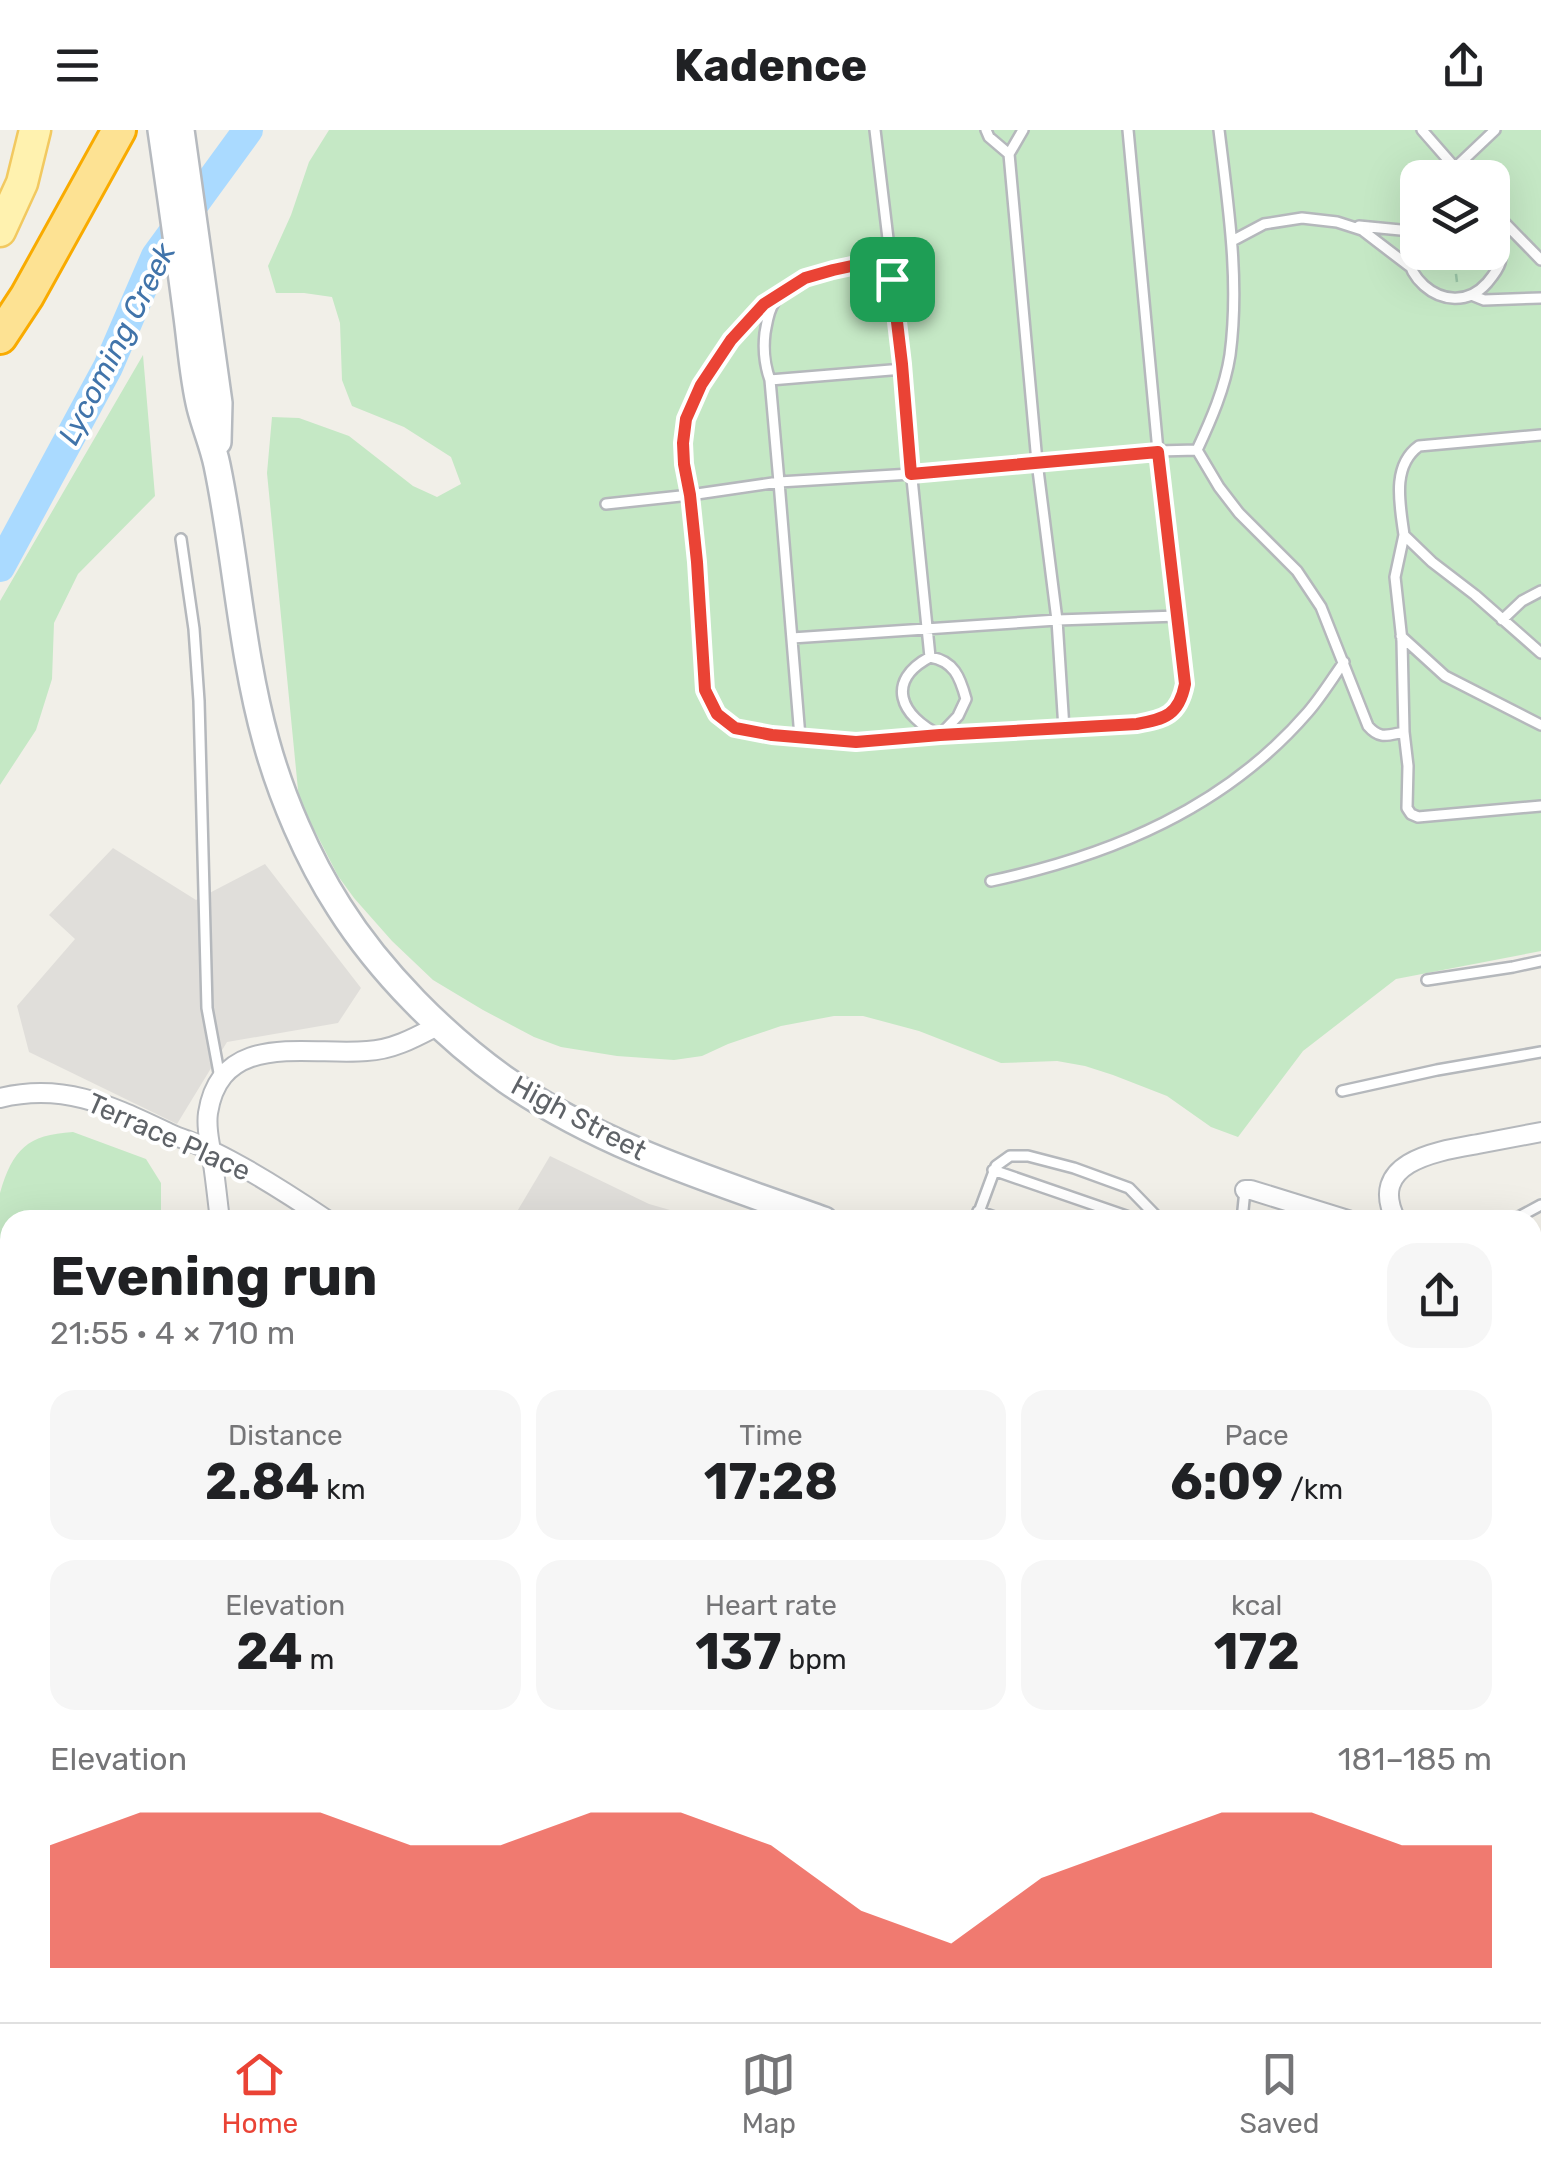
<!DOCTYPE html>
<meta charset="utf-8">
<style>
:root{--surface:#fff;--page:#f6f6f6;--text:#202124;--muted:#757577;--line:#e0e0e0;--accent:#ea4335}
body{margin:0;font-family:Rubik,sans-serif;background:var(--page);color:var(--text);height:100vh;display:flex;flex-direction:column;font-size:38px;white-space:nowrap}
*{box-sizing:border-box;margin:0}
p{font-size:32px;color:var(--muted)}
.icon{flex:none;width:55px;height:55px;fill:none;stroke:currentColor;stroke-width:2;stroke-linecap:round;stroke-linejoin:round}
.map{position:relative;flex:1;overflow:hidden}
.panel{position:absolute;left:0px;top:1080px;width:1542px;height:812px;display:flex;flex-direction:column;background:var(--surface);border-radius:30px 30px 0 0;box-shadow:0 10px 40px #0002}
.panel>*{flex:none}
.fabs{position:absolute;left:1400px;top:30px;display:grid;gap:20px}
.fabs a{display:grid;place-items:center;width:110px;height:110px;border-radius:20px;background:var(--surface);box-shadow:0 10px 40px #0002;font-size:50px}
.pin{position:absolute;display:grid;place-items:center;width:85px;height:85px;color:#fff;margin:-42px;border-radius:20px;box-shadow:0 5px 15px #0006}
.round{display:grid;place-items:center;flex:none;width:105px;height:105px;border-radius:30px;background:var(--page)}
.overview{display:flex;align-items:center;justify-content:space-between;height:170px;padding:0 50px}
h1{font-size:55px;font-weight:700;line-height:75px}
.figures{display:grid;grid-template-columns:repeat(3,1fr);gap:15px;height:170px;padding:10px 50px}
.figures div{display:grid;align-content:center;border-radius:25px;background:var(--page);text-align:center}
.figures b{font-size:50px;font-weight:700}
.figures small{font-size:28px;font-weight:400}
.figures p{font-size:28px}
.chart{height:280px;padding:20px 50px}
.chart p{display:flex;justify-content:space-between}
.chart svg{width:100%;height:180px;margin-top:10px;fill:var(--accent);opacity:.7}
header{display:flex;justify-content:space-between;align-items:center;height:130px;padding:0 50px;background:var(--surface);font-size:45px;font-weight:700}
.tab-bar{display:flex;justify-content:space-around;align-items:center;height:140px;border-top:2px solid var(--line);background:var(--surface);font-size:28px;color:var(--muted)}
.tab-bar a{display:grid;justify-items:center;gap:5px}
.tab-bar .active{color:var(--accent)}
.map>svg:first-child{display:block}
.industrial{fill:#e0deda}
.green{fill:#c5e8c5;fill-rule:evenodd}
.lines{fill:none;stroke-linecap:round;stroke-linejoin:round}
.river{stroke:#aadaff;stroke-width:30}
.lane-casing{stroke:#b5b8bc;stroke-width:14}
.street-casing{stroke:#b5b8bc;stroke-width:22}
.secondary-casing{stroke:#b6babf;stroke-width:30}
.primary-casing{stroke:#f2c960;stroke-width:35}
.highway-casing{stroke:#f9ab00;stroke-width:38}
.path{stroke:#9cc7a9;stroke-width:2.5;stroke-dasharray:10 5;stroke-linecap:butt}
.lane{stroke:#fff;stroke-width:9}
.street{stroke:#fff;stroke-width:18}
.secondary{stroke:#fff;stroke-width:25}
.primary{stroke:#fff2af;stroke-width:30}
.highway{stroke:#fde293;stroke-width:32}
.route-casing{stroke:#fff;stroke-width:20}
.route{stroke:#ea4335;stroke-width:12}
.labels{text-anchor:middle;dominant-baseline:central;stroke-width:8;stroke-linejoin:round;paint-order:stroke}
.street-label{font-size:28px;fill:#5f6368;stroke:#fff}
.water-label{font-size:30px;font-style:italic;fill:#4174aa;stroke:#fff}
</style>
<header><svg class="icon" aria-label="menu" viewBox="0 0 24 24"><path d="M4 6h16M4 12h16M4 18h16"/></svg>Kadence<svg class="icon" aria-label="share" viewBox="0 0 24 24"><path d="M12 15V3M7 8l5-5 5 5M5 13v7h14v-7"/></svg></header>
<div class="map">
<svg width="1541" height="1892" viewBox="0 0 1541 1892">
<rect width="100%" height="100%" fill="#f1efe8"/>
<!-- industrial -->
<path class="industrial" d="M113,718l83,52 69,-36 96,124 -23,35 -111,19 -50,82 -148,-72 -12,-46 58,-67 -26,-24z
M550,1026l99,48 56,16h-193z
M1533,1351l8,2v539h-456l2,-10h445z"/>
<!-- green -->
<path class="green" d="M329,0h1212v821l-145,28 -93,72 -65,86 -27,-10 -44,-31 -54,-21 -28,-9 -28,-5 -56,2 -82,-32 -56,-15h-29l-53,10 -53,18 -26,12 -28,4 -57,-4 -56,-9 -27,-10 -51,-27 -50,-30 -41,-39 -38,-43 -16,-22 -39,-76 -32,-327 5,-56 27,1 50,18 64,50 24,11 24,-13 -10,-27 -47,-30 -52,-21 -10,-26 -2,-57 -8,-26 -28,-4h-28l-8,-27 23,-51 18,-53zM1418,48h74v74h-74z
M143,225l12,141 -77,78 -24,49 -2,56 -16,51 -36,55v-184z
M73,1002l73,27 15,24v37h-151v129l-10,-3v-153c13,-44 27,-58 73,-61z
M0,1780l10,2v100h339l5,10h-354z"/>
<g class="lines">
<!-- river -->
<path class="river" d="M0,437l108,-200 48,-111 92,-126"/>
<!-- lane casing -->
<g class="lane-casing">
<path id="lane" d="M875,0l28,234 4,65 23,228
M986,0l3,7 20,17
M1023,0l-14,24 28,308 20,158 7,109
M1128,0l30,321 39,-1c14,-30 28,-62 33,-95 10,-75 -2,-150 -11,-225
M1422,0l42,48
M1456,37l39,-37
M1498,86l43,44
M1418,92c-37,44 30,105 69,61 5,-6 11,-13 13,-20 4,-14 -1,-33 -3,-48l-5,-2
M1359,96l52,5
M1232,111l32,-17 38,-6 35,4 25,8 47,36
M1474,166l10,4 57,-2
M770,250c-6,-17 -7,-30 -5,-47 2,-10 3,-22 9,-30 20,-34 82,-38 116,-40
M1541,305l-122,11c-28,20 -19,59 -15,89l28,27 43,33 66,58
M1197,320l22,37 20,26 58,58 24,36 47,119c12,14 20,9 36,6
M606,374l84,-9c-5,-25 -12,-52 -4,-77 13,-45 60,-102 98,-127
M1404,405l-9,42 7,64 2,91 4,34 -1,42 4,6 7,3 123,-11
M181,409l13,90 5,72 8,307 13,70
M1502,490l20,-19 19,-10
M1401,506l44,40 96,49
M792,508l265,-18 121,-4
M930,527c24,4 30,20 36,42l-8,17 -18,19c-40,-19 -55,-54 -10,-78z
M800,607l-21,-255 -89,13 15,195 12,24 18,14 36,7 85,7 84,-7 197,-11c27,-5 42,-9 48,-39l-27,-234 -247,23 -132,8 -9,-102 133,-11
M991,751c121,-26 234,-73 317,-169 13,-15 24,-33 36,-50
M1427,850l86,-13 28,-6
M1342,961l95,-21 104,-18
M993,1040l145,50
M978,1081l25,9
M976,1090l20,-54 14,-10h18l46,12 55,20 31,32
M1242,1090l3,-30
M1513,1090l28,-15
M1532,1239l9,2
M0,1331l10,7
M0,1372l10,-14
M0,1469l10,7
M109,1892l7,-10
M342,1892l25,-10"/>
</g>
<!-- street casing -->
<g class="street-casing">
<path id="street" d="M0,968c66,-16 113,9 171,36 14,6 29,11 43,18 39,19 76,43 113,68
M1245,1060h6l97,30
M220,1090c-3,-23 -5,-46 -9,-69 -2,-13 -5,-24 -3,-38 13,-83 99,-57 159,-62 26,-1 49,-14 72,-26
M1396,1090c-30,-59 43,-69 82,-76 21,-4 42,-8 63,-12
M1532,1140l9,1
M0,1773l10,2
M370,1882l5,10
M812,1892l2,-10
M1071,1892l1,-10"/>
</g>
<!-- secondary casing -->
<g class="secondary-casing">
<path id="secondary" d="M161,0c9,62 18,125 26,187 4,30 6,61 13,90 5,20 13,39 17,58 19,91 24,186 49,276 15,55 42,118 73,166 41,65 105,129 167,173 96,67 209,101 318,140
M181,0l38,273 -1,39
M1532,1328l9,2
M0,1613l10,7
M569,1882l46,10"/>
</g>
<!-- primary casing -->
<g class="primary-casing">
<path id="primary" d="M0,101l22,-48 13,-53"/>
</g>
<!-- highway casing -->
<g class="highway-casing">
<path id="highway" d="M0,207l27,-41 92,-166"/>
</g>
<!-- path -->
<path class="path" d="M1446,122l8,7 6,-2 3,-5
M1454,129l3,23
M52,1892l7,-10"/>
<!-- lane -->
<use href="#lane" class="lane"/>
<!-- street -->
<use href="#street" class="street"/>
<!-- secondary -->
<use href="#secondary" class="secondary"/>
<!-- primary -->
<use href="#primary" class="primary"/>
<!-- highway -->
<use href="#highway" class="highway"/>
</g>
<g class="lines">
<!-- route casing -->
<g class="route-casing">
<path id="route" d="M890,133l12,101 9,110 247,-22 27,232c-6,31 -20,35 -48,40l-197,11 -84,7 -84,-7 -37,-7 -18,-14 -12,-24 -8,-128 -7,-67 -6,-31 -1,-21 3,-24 15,-34 30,-45 33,-36 41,-26 28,-8 28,-6z"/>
</g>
<!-- route -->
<use href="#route" class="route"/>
</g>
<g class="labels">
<!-- street labels -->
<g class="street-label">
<text transform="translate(579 988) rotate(28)">High Street</text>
<text transform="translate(169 1007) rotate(24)">Terrace Place</text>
</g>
<!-- water labels -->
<g class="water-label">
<text transform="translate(117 214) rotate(-63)">Lycoming Creek</text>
</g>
</g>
</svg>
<div class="fabs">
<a><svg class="icon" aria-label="layers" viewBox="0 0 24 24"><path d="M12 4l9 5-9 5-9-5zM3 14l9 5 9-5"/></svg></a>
</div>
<div class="pin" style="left:892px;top:149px;background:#1e9e55"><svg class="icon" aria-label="arrive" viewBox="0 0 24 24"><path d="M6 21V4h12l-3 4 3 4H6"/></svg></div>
<section class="panel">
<div class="overview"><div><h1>Evening run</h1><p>21:55 · 4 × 710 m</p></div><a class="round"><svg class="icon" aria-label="share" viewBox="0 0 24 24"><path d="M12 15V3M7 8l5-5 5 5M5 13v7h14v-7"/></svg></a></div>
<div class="figures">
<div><p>Distance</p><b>2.84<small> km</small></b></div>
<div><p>Time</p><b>17:28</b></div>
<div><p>Pace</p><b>6:09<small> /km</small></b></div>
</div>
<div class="figures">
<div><p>Elevation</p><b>24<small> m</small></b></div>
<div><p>Heart rate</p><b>137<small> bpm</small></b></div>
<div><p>kcal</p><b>172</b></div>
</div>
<div class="chart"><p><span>Elevation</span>181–185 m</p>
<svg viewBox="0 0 160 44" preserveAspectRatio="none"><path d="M0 44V14L10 6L20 6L30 6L40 14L50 14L60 6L70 6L80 14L90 30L100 38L110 22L120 14L130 6L140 6L150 14L160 14V44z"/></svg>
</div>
</section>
</div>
<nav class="tab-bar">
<a class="active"><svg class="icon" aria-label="home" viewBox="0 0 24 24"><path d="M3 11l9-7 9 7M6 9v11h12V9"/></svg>Home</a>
<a><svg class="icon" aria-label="map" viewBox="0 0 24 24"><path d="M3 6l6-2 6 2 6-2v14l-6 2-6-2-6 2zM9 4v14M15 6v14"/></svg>Map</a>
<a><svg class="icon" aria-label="saved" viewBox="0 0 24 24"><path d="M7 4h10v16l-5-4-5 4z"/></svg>Saved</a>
</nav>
